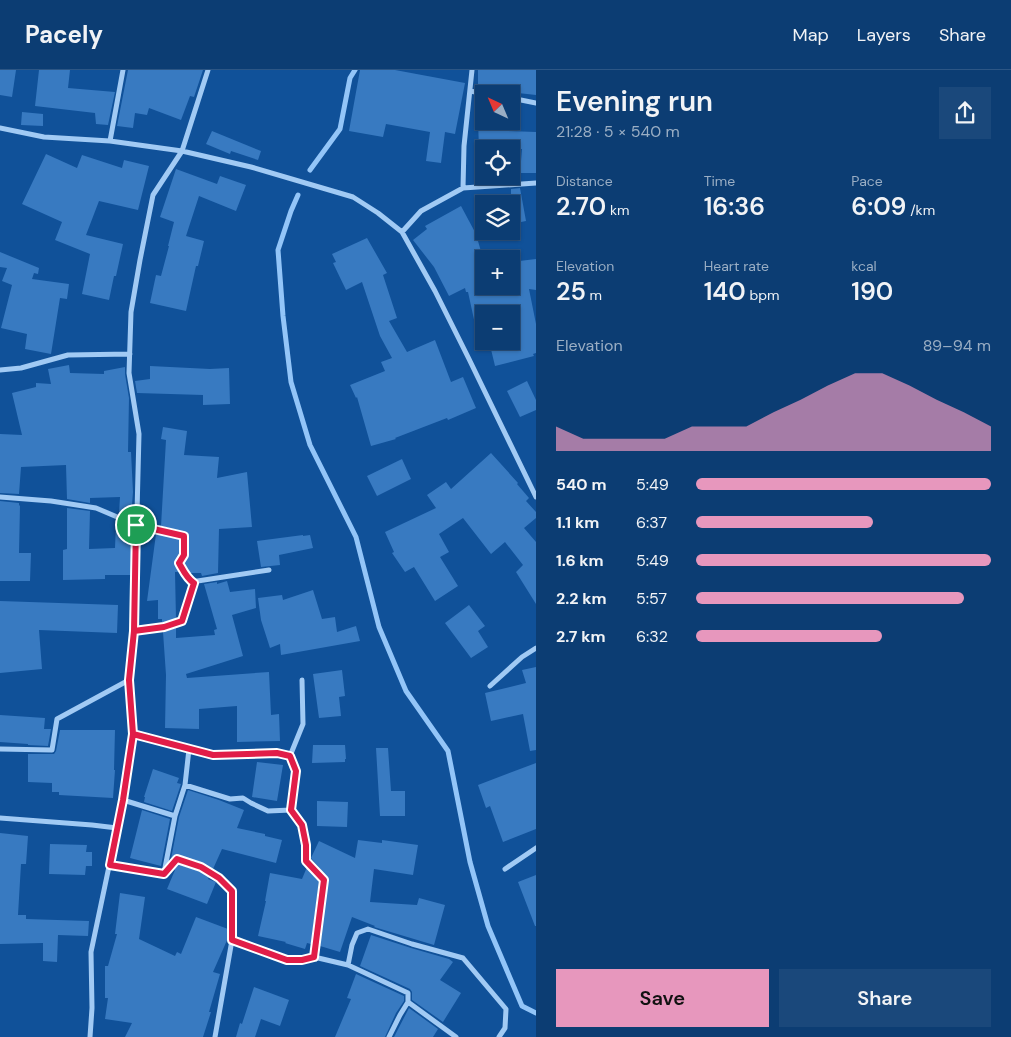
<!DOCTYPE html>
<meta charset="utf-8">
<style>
:root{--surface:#0c3d73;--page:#1a487b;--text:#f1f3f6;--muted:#9aaec4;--line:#2c5685;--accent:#e797bd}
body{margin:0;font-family:"DM Sans",sans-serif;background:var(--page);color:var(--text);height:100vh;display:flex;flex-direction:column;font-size:19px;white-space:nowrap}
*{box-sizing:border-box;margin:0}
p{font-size:16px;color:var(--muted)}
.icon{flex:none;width:28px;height:28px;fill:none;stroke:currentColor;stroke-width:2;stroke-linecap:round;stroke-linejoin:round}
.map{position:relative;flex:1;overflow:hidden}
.details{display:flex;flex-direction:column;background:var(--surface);width:475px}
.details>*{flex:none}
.needle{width:32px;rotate:316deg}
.controls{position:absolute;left:475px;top:15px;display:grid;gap:10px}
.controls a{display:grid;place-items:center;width:45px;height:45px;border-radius:0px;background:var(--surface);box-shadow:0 1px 4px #0004,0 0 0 1px var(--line);font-size:25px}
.pin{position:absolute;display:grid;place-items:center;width:42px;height:42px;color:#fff;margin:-21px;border:2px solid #fff;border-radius:50%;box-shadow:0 1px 5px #0007}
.round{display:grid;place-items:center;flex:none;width:52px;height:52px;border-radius:0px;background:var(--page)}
.headline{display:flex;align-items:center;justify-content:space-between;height:85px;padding:0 20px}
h1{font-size:28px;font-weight:600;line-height:38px}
.stats{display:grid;grid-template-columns:repeat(3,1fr);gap:8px;height:85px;padding:5px 20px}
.stats div{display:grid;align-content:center}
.stats b{font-size:25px;font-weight:600}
.stats small{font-size:14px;font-weight:400}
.stats p{font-size:14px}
.chart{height:140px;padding:10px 20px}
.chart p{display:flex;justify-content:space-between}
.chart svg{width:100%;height:90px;margin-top:5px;fill:var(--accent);opacity:.7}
.button{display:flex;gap:10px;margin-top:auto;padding:10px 20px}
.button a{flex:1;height:58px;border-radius:0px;background:var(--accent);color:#111;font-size:20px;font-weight:600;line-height:58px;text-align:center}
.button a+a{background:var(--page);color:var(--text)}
ul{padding:0 20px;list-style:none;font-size:16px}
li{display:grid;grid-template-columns:80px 60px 1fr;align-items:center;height:38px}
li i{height:12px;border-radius:6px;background:var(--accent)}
header{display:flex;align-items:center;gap:30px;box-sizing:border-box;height:70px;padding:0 25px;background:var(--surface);border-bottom:1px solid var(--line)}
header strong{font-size:24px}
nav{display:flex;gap:28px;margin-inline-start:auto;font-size:18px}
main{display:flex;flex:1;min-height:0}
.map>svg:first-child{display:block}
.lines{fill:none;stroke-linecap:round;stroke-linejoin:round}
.stream{stroke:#93c5f8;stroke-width:5}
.building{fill:#387ac1}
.minor{stroke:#a1caf4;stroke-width:5}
.route-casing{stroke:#fff;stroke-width:10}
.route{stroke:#e11d48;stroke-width:6}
</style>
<header>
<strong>Pacely</strong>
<nav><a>Map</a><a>Layers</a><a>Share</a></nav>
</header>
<main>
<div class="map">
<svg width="536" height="967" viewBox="0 0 536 967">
<rect width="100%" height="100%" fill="#105199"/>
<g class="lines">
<!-- stream -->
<path class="stream" d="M310,100l30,-41 10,-51 5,-8
M298,125l-7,16 -13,39 5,66 8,66 19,63 46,92 23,90 27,64 42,60 22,111 18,64 34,80 14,7"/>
</g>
<!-- building -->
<path class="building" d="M0,0h16l-4,27 -12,-2z
M39,0h31l-2,18 47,4 -7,33 -12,-1 -1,-11 -60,-7z
M128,0h75l-9,27 -4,-1 -9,24 -32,-12 -2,7 -12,-2 -2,15 -16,-2z
M360,0h35l70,13 -10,51 -10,-2 -4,31 -15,-2 4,-29 -44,-8 -3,13 -34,-6z
M478,0h58v25l-27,-3v-3l-31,-1z
M22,42l21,2v12l-22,-1z
M478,51h30v10l28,1v41h-16l2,-24h-43z
M212,61l49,20 -3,9 -27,-9 -1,3 -24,-10z
M46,84l31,14 5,-13 40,13 2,-8 25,6 -11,44 -39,-9 -13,34 37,9 -7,32h-2l-5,24 -27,-6 8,-40 -35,-14 7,-18 -40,-18z
M176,99l41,15 3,-8 26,9 -10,26 -37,-15 -13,40 18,5 -6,25h-2l-10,45 -36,-8 6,-28 5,1 8,-30h-1l6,-24 -14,-5z
M520,118l6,33 -15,3v-35z
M461,136l15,28 8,28v24h27v-24l25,-3v31l-7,-1 7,35v29l-3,1 1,2 -39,10 -6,-25h22v-27h-27v23l-6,1 -10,-46h-2l-1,-4 -16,8 -15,-29 -21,-27 14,-11 -2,-3z
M367,168l20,35 -4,2 14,43 -8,3 18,31 28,-12 16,42 12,-5 13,31 -28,12 -1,-2 -52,20 1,1 -25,7 -14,-49 -1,1 -6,-13 35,-14 -4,-9 11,-4 -12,-22 -18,-54 -16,8 -13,-27 3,-1 -4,-8z
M0,182l39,16 -1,6 -4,-1 -2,6 37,5 -2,15 -7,-1 -9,56 -26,-5 2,-15 -26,-6 11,-43 -10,-4 5,-13 -7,-1z
M69,295l1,8 34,1v-3l21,-4v7l4,24 -1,54h3l2,40 -2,26 -12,-5 1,-16 -30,1v5l-23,-4 -1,-34 -45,2 -2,27 -19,-1v-59l22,1 -10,-42 24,-6v-4l15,1 -3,-15z
M150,296l60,3 19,-1 1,36 -27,1v-10l-66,-2 -2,-12 15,-2z
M527,311l9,19v10l-16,7 -13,-26z
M163,357l24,4 -3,24 35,2 -2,21 30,-6 5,55 -33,2 -1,44 -16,3 -1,-3h-11l-6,-10 4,-8v-21l-3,-2 -24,-6 5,-86 -5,-1z
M491,383l27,30 -1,1 12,14 -3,3 10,11v6l-12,10 12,14v62l-20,-32 7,-7 -18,-23 -14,12 -28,-36 -24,16 10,18 -9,5 18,29 -23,15 -21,-34 -9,5 -13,-19 2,-1 -9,-20 51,-24 -9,-13 19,-13 5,7z
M402,389l9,20 -34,17 -10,-20z
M0,431l19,2v2l1,1 -1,47h12l-1,28h-30z
M67,438l23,3 -1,38 26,-1 1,-25 3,-1 12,6v47h-26v4l-42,1v-30l4,-1z
M156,464l24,5v15l-5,9 4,9h-4l1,47 -14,4v-4h-4v-19l-11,1z
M303,465v1l7,-1 3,13 -34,7 1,10 -19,2 -4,-26z
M227,511l3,11 25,-3 1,19 -24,7 11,41 -57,18 1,4 82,-6 2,43 8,-1 1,27 -43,1v-36l-38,3v20l-34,-1 1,-53 -3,-43 13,-4v10l39,-3 -1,-5 3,-1 -13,-45 13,-2v2z
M313,520l9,29 13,-2 2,15 19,-6 4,15 -79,14 -1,-11 -10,4 -9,-28 -3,-22 24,-3 1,5z
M0,531l118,4 -1,28 -78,-3 3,39 -42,4z
M469,535l16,21 -7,5 10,16 -17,11 -26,-35z
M536,597v83l-6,1 -7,-37 -32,7 -6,-28 41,-10 -4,-13z
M342,600l3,26 -6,1 2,19 -22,2 -6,-44z
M0,645l45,3 -1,11h7l-3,17 -20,-1v-1l-28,-2z
M60,660h55l-1,40h1l-2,28 -54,-3v-3h-7v-9l-24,-1v-28h26l2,-3z
M313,675h32l1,14h-1v3l-33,1z
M376,678h12l3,43h14v25h-25z
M257,692l26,3 -6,36 -25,-4z
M536,693v66l-33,13 -13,-36 -4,2 -8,-23z
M153,699l26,9 -2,5 4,1 -9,27 -28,-9 1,-5h-1z
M188,720l31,10 25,10 -7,18 28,6v2l17,4 -6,23 -54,-14 -9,20 -10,-6 -25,-8h-3l-4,4 8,-42z
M317,731l31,1 -1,25 -30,-1z
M142,740l28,9 -9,47 -31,-8z
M0,763l28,3 -2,28h-5l-3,51h8v4l63,2 -1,15 -30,-1 -1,27 -14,-1v-18l-43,1z
M358,770l24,3v-3l36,5 -5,30 -39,-6 -4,33 47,3 2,-7 26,7 -11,40 -60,-18 1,-1 -23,-9 -12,35 -20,-6 8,-68 -17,-20 8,-17 36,17z
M50,774l37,1 -1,7h6v14h-6l-1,9 -36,-1z
M178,794l21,7 10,6 -1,2 8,3 -9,22 -40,-15 8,-19 -1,-1z
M307,797l12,13 -8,64 -4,-1 -2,6 -20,-6 1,-1 -28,-6 8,-35h-1l5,-28 32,6z
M536,805v51h-1l-17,-44z
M120,823l25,4 -6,42 36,17 2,-4 4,2 15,-37 32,12v9l-15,34 7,2 -11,38h2l-8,25h-78l7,-14 -27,-4 3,-21h-3v-32h3l9,-32h-2z
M371,865l40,13 38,11 4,3 -13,18 21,13 -18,29 -31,-22v-8l-2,-3 -50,-23z
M356,904l48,22v5l-8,12 -11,24h-50l16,-38 -4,-1z
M254,917l35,13 -9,26 -19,-7 -6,18h-19l4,-14 2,1z
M409,938l29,21 -5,8h-39z"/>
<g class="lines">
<!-- minor -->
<path class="minor" d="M470,21l16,3
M511,28l25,5
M0,58l44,9 66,4 72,10 69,16 102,30 25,16 24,19 33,59 34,68 67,138
M110,71l13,-71
M463,118l1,-42 8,-76
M402,162l19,-21 42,-23 73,-5
M0,300l21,-2 47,-13 62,-1
M0,427l51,4 45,7 40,17 48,11v19l-5,8 4,8 8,11 78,-12
M134,561l30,-4 19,-6 11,-38 -3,-1
M490,616l32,-29 14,-9
M133,664l80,21 64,-2 13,3 6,15 -5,39 11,15 4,20 1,16 17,18 -10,78
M0,679l52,1 5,-31 72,-39
M290,686l13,-32 -1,-44
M185,715l45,14 13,-1 8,5 17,8 23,-1
M123,730l52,16
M0,748l92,7 25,3
M110,795l54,9 13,-15 24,8 18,11 13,13v49l-17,97
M505,799l31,-21
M164,803l11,-57 10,-31 4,-36
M232,870l55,21 15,-2 12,-2 34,8 60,28v9l-8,13 -11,22
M348,895l4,-20 5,-12 11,-4 44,15 51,14 43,51 -1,19 -6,9
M408,932l48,35
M90,967l2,-29 -1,-56 32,-152 10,-66 -4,-54 5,-49 5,-197 -10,-61 2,-61 9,-52 13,-65 29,-44 26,-81"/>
</g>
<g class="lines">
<!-- route casing -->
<g class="route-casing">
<path id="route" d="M136,455l-2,106 -5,49 4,54 -10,66 -13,65 54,9 13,-15 24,8 18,11 13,13v49l55,20h15l12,-3 10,-77 -18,-19v-16l-4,-20 -11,-15 5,-39 -6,-15 -13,-3 -64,2 -80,-21 -4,-54 5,-49 30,-4 18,-6 12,-38c-7,-4 -11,-13 -15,-20l5,-8v-19l-48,-11"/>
</g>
<!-- route -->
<use href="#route" class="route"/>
</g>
</svg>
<div class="controls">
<a><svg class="needle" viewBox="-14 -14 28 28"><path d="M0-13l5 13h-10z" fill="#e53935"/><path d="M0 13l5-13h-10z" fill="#9aaec4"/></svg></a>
<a><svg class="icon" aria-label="locate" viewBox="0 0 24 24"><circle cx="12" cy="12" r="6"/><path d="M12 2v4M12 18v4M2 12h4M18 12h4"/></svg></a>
<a><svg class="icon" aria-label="layers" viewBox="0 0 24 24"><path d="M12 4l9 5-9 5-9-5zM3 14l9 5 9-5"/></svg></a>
<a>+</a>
<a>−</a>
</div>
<div class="pin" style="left:136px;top:455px;background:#1e9e55"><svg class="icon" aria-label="arrive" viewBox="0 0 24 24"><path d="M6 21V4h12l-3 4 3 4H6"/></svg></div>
</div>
<section class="details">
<div class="headline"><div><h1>Evening run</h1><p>21:28 · 5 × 540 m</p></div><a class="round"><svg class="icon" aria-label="share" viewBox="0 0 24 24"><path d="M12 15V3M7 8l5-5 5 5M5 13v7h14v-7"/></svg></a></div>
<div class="stats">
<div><p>Distance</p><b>2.70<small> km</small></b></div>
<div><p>Time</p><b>16:36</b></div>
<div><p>Pace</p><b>6:09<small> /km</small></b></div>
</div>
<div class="stats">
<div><p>Elevation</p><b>25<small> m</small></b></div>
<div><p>Heart rate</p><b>140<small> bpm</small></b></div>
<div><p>kcal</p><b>190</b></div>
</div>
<div class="chart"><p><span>Elevation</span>89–94 m</p>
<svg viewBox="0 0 160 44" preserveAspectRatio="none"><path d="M0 44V32L10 38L20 38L30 38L40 38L50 32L60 32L70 32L80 25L90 19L100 12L110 6L120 6L130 12L140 19L150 25L160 32V44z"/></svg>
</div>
<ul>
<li><b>540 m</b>5:49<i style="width:100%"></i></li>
<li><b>1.1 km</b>6:37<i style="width:60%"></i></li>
<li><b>1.6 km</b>5:49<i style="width:100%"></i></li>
<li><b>2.2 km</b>5:57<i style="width:91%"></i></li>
<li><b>2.7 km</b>6:32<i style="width:63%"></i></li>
</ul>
<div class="button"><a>Save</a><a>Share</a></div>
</section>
</main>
